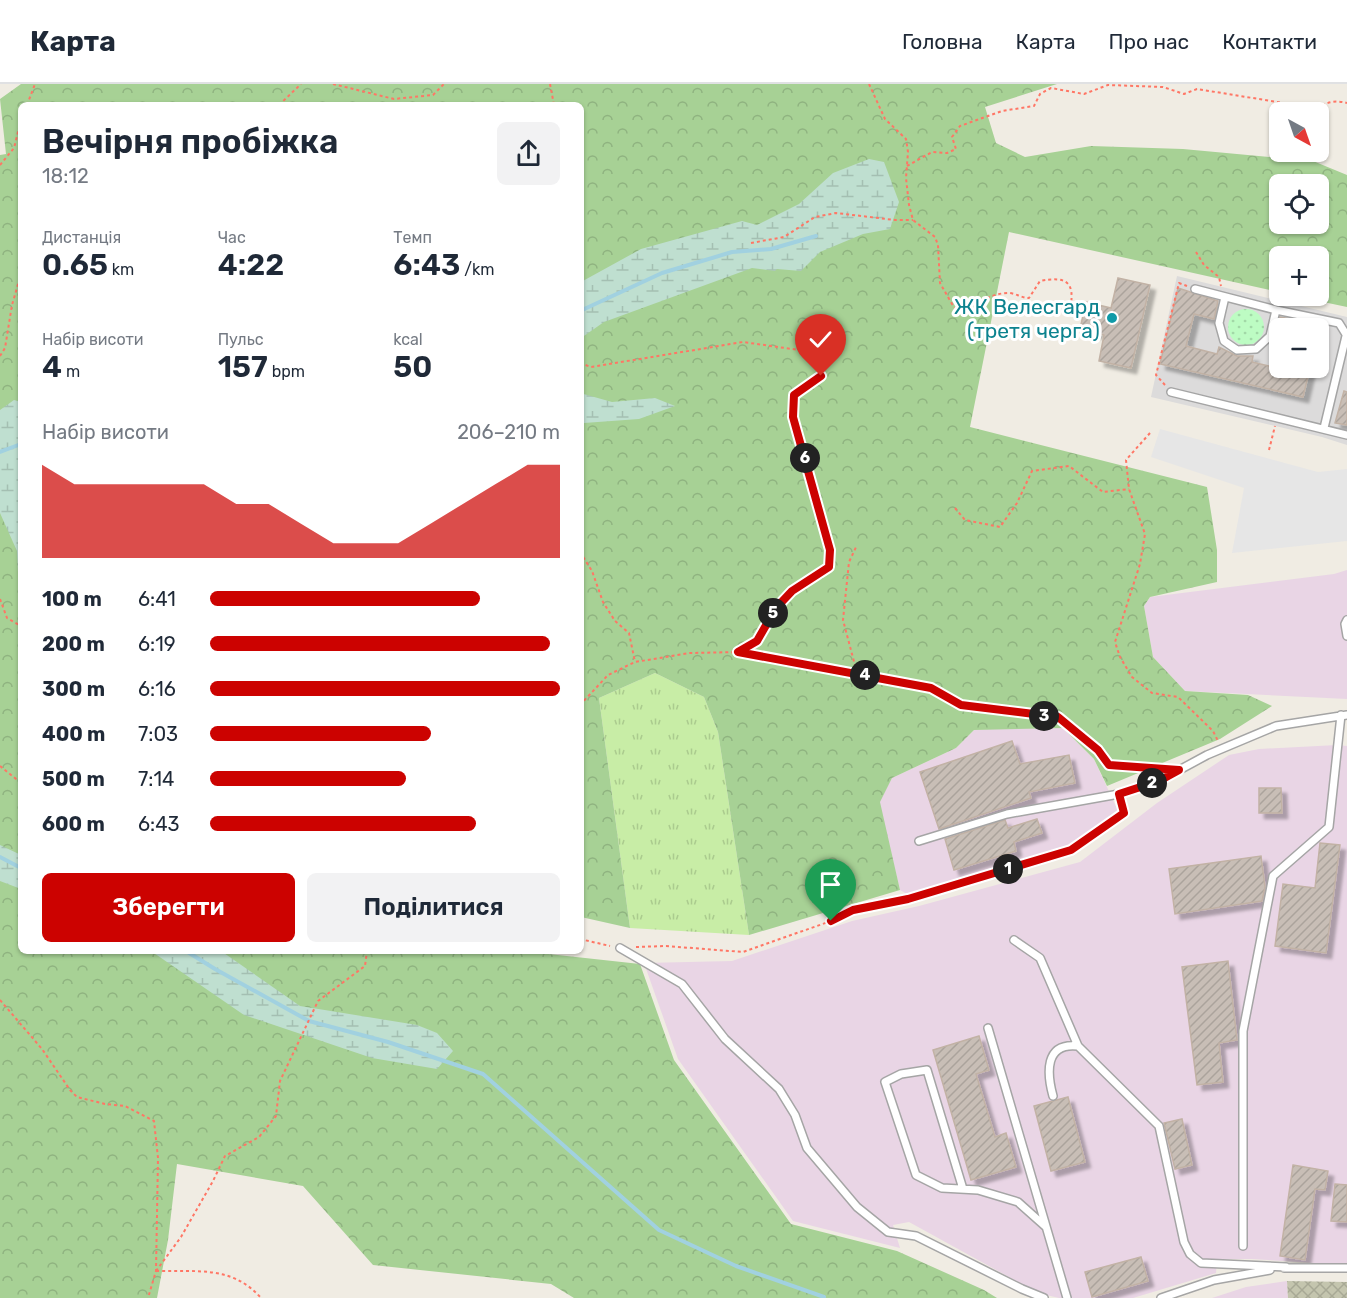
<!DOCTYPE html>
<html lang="uk">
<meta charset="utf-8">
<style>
:root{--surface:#fff;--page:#f2f2f3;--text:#1f2937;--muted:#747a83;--line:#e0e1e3;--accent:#cc0200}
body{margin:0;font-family:Rubik,sans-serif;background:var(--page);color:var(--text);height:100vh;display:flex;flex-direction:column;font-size:22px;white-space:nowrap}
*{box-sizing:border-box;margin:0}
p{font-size:20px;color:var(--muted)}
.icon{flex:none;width:33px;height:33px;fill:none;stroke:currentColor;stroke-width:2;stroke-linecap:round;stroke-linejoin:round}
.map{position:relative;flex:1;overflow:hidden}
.details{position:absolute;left:18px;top:18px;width:566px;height:852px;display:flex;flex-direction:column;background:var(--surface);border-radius:9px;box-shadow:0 2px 4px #0004}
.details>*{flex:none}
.needle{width:39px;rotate:140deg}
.buttons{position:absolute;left:1269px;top:18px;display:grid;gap:12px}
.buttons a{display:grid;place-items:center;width:60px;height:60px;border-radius:9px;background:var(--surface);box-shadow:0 2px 4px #0004;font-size:30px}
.pin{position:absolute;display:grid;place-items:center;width:51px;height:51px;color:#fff;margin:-62px -26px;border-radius:50% 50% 50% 0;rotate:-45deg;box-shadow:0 0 6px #0007}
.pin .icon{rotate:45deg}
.km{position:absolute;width:30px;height:30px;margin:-15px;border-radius:50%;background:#222;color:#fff;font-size:16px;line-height:30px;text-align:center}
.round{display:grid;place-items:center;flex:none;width:63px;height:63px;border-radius:9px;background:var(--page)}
.headline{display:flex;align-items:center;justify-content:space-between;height:102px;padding:0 24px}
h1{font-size:33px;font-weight:600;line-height:45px}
.metrics{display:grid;grid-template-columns:repeat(3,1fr);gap:9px;height:102px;padding:6px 24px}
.metrics div{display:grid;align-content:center}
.metrics b{font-size:30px;font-weight:600}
.metrics small{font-size:16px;font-weight:400}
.metrics p{font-size:16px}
.chart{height:168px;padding:12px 24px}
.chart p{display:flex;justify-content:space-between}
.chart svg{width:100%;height:108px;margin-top:6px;fill:var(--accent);opacity:.7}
.primary-button{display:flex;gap:12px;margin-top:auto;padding:12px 24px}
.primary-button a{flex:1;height:69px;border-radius:9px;background:var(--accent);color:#fff;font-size:24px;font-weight:600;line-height:69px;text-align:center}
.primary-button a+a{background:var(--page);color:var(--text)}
ul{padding:0 24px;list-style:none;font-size:20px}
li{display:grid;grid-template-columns:96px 72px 1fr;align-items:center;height:45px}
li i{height:15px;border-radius:8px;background:var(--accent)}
header{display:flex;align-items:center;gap:36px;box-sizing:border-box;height:84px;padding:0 30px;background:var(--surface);border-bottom:2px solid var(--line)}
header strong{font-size:28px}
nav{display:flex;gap:33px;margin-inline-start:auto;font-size:21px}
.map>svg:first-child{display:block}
.residential{fill:#dcdbdb;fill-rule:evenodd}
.industrial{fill:#e9d5e5}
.construction{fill:url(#construction-cross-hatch)}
.grass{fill:url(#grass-tufts)}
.forest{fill:url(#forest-crowns);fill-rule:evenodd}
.wetland{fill:url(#wetland-marsh)}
.park{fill:url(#park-dots)}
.parking{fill:#e6e6e6}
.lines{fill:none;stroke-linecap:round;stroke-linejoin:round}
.stream{stroke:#a1d1e0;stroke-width:4}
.building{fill:url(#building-hatch);stroke:#c2b2a5;stroke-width:1.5;filter:url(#shadow)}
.service-casing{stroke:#a5a5a5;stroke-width:10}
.path{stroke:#ff7665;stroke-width:2;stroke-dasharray:3 3;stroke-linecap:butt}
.service{stroke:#fff;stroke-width:7}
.route-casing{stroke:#fff;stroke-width:12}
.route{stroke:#cc0200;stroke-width:8}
.culture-dot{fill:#0f9aa8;stroke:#fff;stroke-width:2}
.labels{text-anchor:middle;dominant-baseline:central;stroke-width:6;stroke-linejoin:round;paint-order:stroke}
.culture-label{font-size:21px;fill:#0d838f;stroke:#fff;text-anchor:end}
</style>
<header>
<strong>Карта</strong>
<nav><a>Головна</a><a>Карта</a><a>Про нас</a><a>Контакти</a></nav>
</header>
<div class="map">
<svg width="1347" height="1214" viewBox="0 0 1347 1214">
<defs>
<pattern id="construction-cross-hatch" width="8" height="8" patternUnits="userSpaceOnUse" patternTransform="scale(1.5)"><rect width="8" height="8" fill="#c4c5ae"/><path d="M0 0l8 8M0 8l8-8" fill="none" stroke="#a8a995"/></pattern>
<pattern id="grass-tufts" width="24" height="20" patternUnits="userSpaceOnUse" patternTransform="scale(1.5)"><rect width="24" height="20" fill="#c8eda6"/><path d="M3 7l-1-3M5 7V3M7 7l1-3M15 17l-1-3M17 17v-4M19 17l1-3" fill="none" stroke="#abcb8e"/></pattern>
<pattern id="forest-crowns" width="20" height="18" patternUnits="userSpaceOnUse" patternTransform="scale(1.5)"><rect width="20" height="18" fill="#a7d195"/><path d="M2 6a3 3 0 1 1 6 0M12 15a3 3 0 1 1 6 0" fill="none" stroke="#8fb380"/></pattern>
<pattern id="wetland-marsh" width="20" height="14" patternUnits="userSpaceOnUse" patternTransform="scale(1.5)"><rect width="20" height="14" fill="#bfdfd0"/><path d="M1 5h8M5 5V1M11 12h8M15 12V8" fill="none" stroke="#a4bfb2"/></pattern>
<pattern id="park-dots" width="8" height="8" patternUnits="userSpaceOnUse" patternTransform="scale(1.5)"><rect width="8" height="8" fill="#bdfcc3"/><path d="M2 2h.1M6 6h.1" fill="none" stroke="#a2d8a7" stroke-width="1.8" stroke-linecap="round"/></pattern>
<pattern id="building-hatch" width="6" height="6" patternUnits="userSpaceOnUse" patternTransform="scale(1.5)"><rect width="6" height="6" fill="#c8beb6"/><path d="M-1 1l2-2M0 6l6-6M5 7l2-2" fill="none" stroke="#aba39c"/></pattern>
<filter id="shadow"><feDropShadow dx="5.5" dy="5.5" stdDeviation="1.5" flood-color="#0004"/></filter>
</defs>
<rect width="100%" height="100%" fill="#f0ece3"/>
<!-- residential -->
<path class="residential" d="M1177,192l170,41v128l-25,-8 -171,-40zM1280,244h38v40h-38z"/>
<!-- industrial -->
<path class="industrial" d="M1347,486v129l-162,-8 -32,-34 -9,-51 6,-9 184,-23z
M1006,644h57l31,31 24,52 -49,34 -162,49 -7,-4 -21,-88 13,-24 64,-30 18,-18z
M1337,661l10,1v519l-95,-6h-35l-1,14 -83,25h-74l-21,-5 -129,-71 -16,3 7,23 -107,-27 -115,-162 -34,-96 88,-2 120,-40 67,-15 161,-44 77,-59 72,-48 30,-6z
M1287,1197l1,17h-76l34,-11z"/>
<!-- construction -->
<path class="construction" d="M1287,1197l60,1v16h-59z"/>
<!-- grass -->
<path class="grass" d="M655,589l49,24 14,35 31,203 -119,-7 -31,-230z"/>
<!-- forest -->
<path class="forest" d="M21,0h1036l-72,23 11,36 29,14 66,-11 92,3 130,12 34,14v132l-52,-11h23v-40h-38l-1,36 -270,-60 -39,195 237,60 10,63v32l-67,15 -6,9 9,51 32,34 63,4 24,11 -52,33 -113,47 -13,-27 -31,-31 -89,2 -18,18 -64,30 -12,24 20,88 -151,45 -31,-203 -14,-35 -49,-24 -56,25 31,230 -49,-11 -1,-812h-559v846h500l119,13 34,96 117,164 106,27 87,39 13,8h-423l-23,-14 -178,-19 -70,-79 -126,-22 -9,76 -11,58h-157v-1143l6,-1 -6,-55zM1280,100h38v40h-38z"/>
<!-- wetland -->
<path class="wetland" d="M869,75l15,3 15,40 -9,27 -27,5 -43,18 -19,19 -24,-2 -2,2 -23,-3 -148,54 -23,16v-56l60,-33 101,-28 15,4 42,-21 34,-31z
M580,309l32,9 43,-4 20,8 -36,13 -55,4 -3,-1z
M14,316l7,2v177l-3,-7 -1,-21 -17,-38v-103z
M0,761l21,10v34l-21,-8z
M151,867h70l79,55 117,19 20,8 16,18 -16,18 -65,-11 -128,-43z"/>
<!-- park -->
<path class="park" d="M1228 243a18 18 0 1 1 36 0a18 18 0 1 1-36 0Z"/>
<!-- parking -->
<path class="parking" d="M1160,345l158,43 29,-3v72l-115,12 12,-65 -93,-31z"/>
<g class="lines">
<!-- stream -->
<path class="stream" d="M580,227l82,-38 70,-21 39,-3 45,-13
M0,368l21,-8
M0,773l21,11
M186,867l29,18 94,52 79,21 95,32 176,156 77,36 88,31"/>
</g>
<!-- building -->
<path class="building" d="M1118,194l32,7 -19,83 -32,-7 5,-26 -24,-6 6,-27 25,6z
M1178,204l40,13 -4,18 -20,-5 -8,32 31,8 2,-7 18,9h16l-1,6 34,8 1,-2h23l-7,29 -143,-33z
M1280,233l36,7 -1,4h-37z
M1344,307l3,1v33l-12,-2z
M1012,657l8,23 49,-9 6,28 -46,9 2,6 -92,31 -19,-57z
M1259,704h22l1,25h-23z
M1037,735l5,14 -28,9 2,9 -62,19 -9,-31 60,-19 3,8z
M1320,759l20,2 -14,108 -51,-7 8,-62 32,4z
M1261,772l4,31 -3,14 -87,13 -6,-45z
M1228,877l9,79 -18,3 4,39 -26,3 -15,-118z
M979,952l10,34 -13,4 19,63 11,-4 10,34 -45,13 -38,-130z
M1068,1013l17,65 -34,9 -17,-65z
M1182,1035l10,46 -17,4 -11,-46z
M1293,1081l35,6 -3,19 -10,-1 -10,71 -25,-4z
M1335,1100l12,1v37l-16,-1z
M1141,1173l7,24 -56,16 -7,-25z"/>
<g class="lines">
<!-- service casing -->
<g class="service-casing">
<path id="service" d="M1195,205l81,21 63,13 8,13
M1225,213l-6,26 5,18 13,9 19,-1 14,-13 6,-26
M1171,308l176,43
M1324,344l22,-92
M1347,536l-2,4 2,12
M919,757l88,-27 112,-20 40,-13 48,-26 69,-29 71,-11
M1014,856l26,18 38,88 81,80 25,116 6,12 11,9 85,4
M620,864l62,36 43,55 54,50 16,26 12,33 50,59 31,25 28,4 106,53 22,9
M988,944l79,270
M1053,1012c-6,-22 -9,-54 25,-50
M963,1105l-36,-119 -26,4 -16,8 31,93 26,13 36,2 40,12 28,25
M1243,1162v-215l30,-155 56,-49 12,-112
M1284,1184h63
M1161,1214l53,-18 56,-10"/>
</g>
<!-- path -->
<path class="path" d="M333,0l61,15 39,-4 11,-11
M550,0l4,21
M869,0l16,35 21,20 2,13 -2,26 3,27 4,15 22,17 3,8 2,38 12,21 5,6c18,-4 35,-18 53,-17 7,1 12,5 19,5l11,-17c25,-5 36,0 30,28
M27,21l8,-21
M279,21l22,-21
M0,81l14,-17 7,-28
M907,82l25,-14 15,1 9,-4 -4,-12 8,-11 42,-15 32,-5 6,-12 11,-6 33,6 24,-9 55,2 21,7 13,-5 105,17 9,5c12,-7 22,-12 36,-8
M751,159l33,-6 31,-20 21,-4 59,7h18
M1196,168l8,13 15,12 2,9
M0,272l5,-8 7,-43 9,-31
M580,279l11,4 152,-25 77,11 1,23 -27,19 -1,22 37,133 -1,17 -37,24 -16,17 -19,33 -18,11
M1165,301l-9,-10 23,-92 8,3
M1150,349l-24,27 3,29 16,45 -5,30 -25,78 5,15 12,20 20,16 26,4 35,34 5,10
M1269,366l6,-24
M955,424l10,12 35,7 17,-24 15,-32 37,-5 34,26 26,-3
M580,468l12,19 11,31 12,19 14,12 6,29
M0,515l7,19 14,8
M857,589l-14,-53 6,-58 8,-17
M580,621l28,-30 27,-13 55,-9 48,-1 193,36 30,17 97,12 40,33 11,15 53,4
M0,682l21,17
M580,855l30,7
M636,863l30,-1 77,6 88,-31 22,-11 55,-11 163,-49 52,-37 -2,-10
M0,916l42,49 28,41 7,7 28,7 20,2 29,15 4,37 -2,113 -8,27
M156,1187l25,-34 32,-56 12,-25 34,-19 17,-21 4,-35 38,-80 47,-35 2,-15
M156,1187c40,1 76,-6 105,27"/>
<!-- service -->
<use href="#service" class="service"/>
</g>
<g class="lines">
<!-- route casing -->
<g class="route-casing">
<path id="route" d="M821,292l-27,19 -1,22 37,133 -1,17 -37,24 -16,17 -19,33 -19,11 193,36 30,17 97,12 40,33 11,15 70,5 -20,11 -40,13 5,19 -53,37 -163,49 -55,11 -22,11"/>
</g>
<!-- route -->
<use href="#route" class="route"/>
</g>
<!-- markers -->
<circle class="culture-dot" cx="1112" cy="234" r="6"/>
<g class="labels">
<!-- culture labels -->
<g class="culture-label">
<text x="1100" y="222">ЖК Велесгард<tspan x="1100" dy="24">(третя черга)</tspan></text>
</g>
</g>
</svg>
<div class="buttons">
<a><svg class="needle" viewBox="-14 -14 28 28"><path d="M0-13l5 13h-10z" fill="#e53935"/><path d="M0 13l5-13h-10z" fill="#747a83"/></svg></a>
<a><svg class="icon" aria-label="locate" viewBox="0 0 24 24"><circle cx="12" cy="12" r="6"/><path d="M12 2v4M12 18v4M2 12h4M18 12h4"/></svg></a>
<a>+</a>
<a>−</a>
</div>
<div class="pin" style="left:831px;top:837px;background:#1e9e55"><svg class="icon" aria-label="arrive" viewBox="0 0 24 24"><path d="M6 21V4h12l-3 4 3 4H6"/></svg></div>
<div class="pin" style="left:821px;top:292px;background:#d93025"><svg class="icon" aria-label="check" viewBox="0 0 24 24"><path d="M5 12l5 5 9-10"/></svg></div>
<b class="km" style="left:1008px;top:785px">1</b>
<b class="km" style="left:1152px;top:699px">2</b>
<b class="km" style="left:1044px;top:632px">3</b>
<b class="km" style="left:865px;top:591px">4</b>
<b class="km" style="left:773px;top:529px">5</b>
<b class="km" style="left:805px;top:374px">6</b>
<section class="details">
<div class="headline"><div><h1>Вечірня пробіжка</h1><p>18:12</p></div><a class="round"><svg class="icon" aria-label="share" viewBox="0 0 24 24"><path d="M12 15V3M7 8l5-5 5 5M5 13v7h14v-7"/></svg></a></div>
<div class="metrics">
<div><p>Дистанція</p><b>0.65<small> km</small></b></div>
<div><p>Час</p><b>4:22</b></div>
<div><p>Темп</p><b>6:43<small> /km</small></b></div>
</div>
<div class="metrics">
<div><p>Набір висоти</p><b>4<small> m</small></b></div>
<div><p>Пульс</p><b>157<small> bpm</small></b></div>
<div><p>kcal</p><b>50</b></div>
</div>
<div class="chart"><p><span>Набір висоти</span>206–210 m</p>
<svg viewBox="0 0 160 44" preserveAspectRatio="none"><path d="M0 44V6L10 14L20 14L30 14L40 14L50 14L60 22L70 22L80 30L90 38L100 38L110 38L120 30L130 22L140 14L150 6L160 6V44z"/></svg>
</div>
<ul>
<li><b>100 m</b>6:41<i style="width:77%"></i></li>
<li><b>200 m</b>6:19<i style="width:97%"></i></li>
<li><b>300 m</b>6:16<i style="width:100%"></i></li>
<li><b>400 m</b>7:03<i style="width:63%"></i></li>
<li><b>500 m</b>7:14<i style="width:56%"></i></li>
<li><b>600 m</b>6:43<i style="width:76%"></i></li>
</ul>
<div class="primary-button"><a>Зберегти</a><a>Поділитися</a></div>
</section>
</div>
